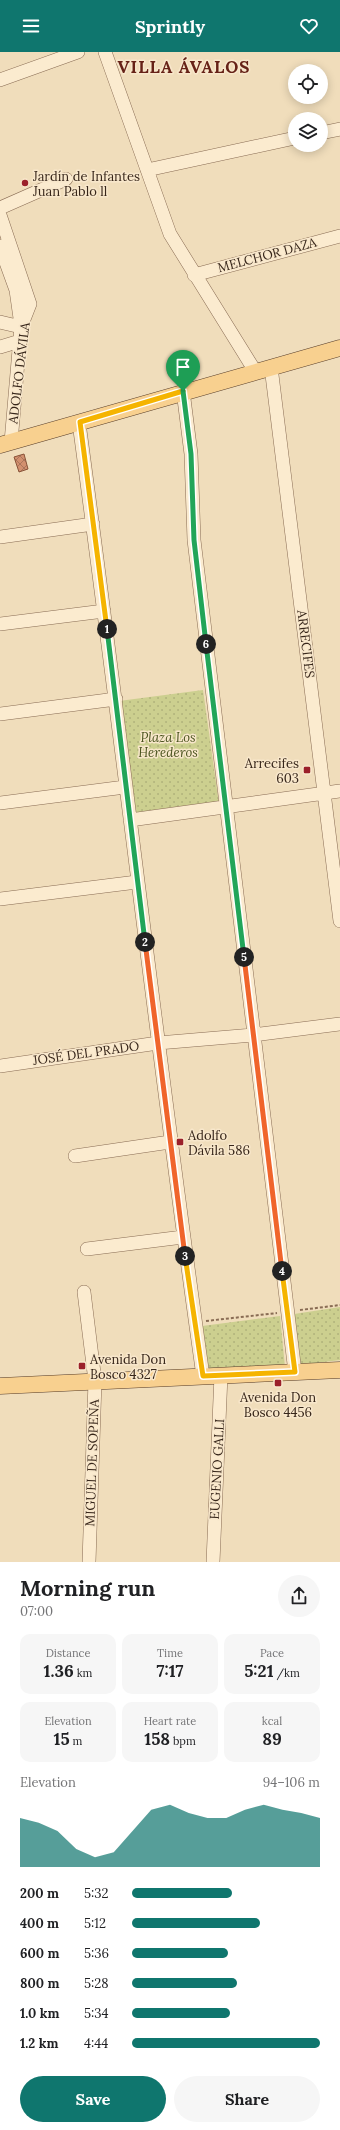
<!DOCTYPE html>
<meta charset="utf-8">
<style>
:root{--surface:#fff;--page:#f6f6f6;--text:#202124;--muted:#757577;--accent:#0f766e}
body{margin:0;font-family:Lora,serif;background:var(--page);color:var(--text);height:100vh;display:flex;flex-direction:column;font-size:15px;white-space:nowrap}
*{box-sizing:border-box;margin:0}
p{font-size:13px;color:var(--muted)}
.icon{flex:none;width:22px;height:22px;fill:none;stroke:currentColor;stroke-width:2;stroke-linecap:round;stroke-linejoin:round}
.map{position:relative;height:1510px;overflow:hidden}
.drawer{display:flex;flex-direction:column;background:var(--surface);flex:1}
.drawer>*{flex:none}
.fabs{position:absolute;left:288px;top:12px;display:grid;gap:8px}
.fabs a{display:grid;place-items:center;width:40px;height:40px;border-radius:50%;background:var(--surface);box-shadow:0 2px 10px #0003;font-size:20px}
.pin{position:absolute;display:grid;place-items:center;width:34px;height:34px;color:#fff;margin:-41px -17px;border-radius:50% 50% 50% 0;rotate:-45deg;box-shadow:0 0 4px #0007}
.pin .icon{rotate:45deg}
.km{position:absolute;width:20px;height:20px;margin:-10px;border-radius:50%;background:#222;color:#fff;font-size:11px;line-height:20px;text-align:center}
.round{display:grid;place-items:center;flex:none;width:42px;height:42px;border-radius:21px;background:var(--page)}
.overview{display:flex;align-items:center;justify-content:space-between;height:68px;padding:0 20px}
h1{font-size:22px;font-weight:800;line-height:30px}
.metrics{display:grid;grid-template-columns:repeat(3,1fr);gap:6px;height:68px;padding:4px 20px}
.metrics div{display:grid;align-content:center;border-radius:10px;background:var(--page);text-align:center}
.metrics b{font-size:17px;font-weight:800}
.metrics small{font-size:11px;font-weight:400}
.metrics p{font-size:11px}
.chart{height:112px;padding:8px 20px}
.chart p{display:flex;justify-content:space-between}
.chart svg{width:100%;height:72px;margin-top:4px;fill:var(--accent);opacity:.7}
.primary-button{display:flex;gap:8px;margin-top:auto;padding:8px 20px}
.primary-button a{flex:1;height:46px;border-radius:24px;background:var(--accent);color:#fff;font-size:16px;font-weight:800;line-height:46px;text-align:center}
.primary-button a+a{background:var(--page);color:var(--text)}
ul{padding:0 20px;list-style:none;font-size:13px}
li{display:grid;grid-template-columns:64px 48px 1fr;align-items:center;height:30px}
li i{height:10px;border-radius:5px;background:var(--accent)}
header{display:flex;justify-content:space-between;align-items:center;height:52px;padding:0 20px;background:var(--accent);color:#fff;font-size:18px;font-weight:800}
.map>svg:first-child{display:block}
.green{fill:url(#green-dots)}
.building{fill:url(#building-cross-hatch);stroke:#895338}
.lines{fill:none;stroke-linecap:round;stroke-linejoin:round}
.minor-casing{stroke:#896c54;stroke-width:14}
.major-casing{stroke:#553b29;stroke-width:17}
.path{stroke:#896c54;stroke-width:2;stroke-dasharray:3 2;stroke-linecap:butt}
.minor{stroke:#fbebcf;stroke-width:13}
.major{stroke:#f8d08f;stroke-width:16}
.split-1-casing{stroke:#fff;stroke-width:8}
.split-2-casing{stroke:#fff;stroke-width:8}
.split-3-casing{stroke:#fff;stroke-width:8}
.split-4-casing{stroke:#fff;stroke-width:8}
.split-5-casing{stroke:#fff;stroke-width:8}
.split-6-casing{stroke:#fff;stroke-width:8}
.split-7-casing{stroke:#fff;stroke-width:8}
.split-1{stroke:#f5b400;stroke-width:5}
.split-2{stroke:#22a559;stroke-width:5}
.split-3{stroke:#f0652b;stroke-width:5}
.split-4{stroke:#f5b400;stroke-width:5}
.split-5{stroke:#f0652b;stroke-width:5}
.split-6{stroke:#22a559;stroke-width:5}
.split-7{stroke:#22a559;stroke-width:5}
.poi-dot{fill:#9b202a;stroke:#f8e7cb;stroke-width:1.5}
.labels{text-anchor:middle;dominant-baseline:central;stroke-width:3;stroke-linejoin:round;paint-order:stroke}
.poi-label{font-size:13px;fill:#37261a;stroke:#f8e7cb;text-anchor:start}
.street-label{font-size:13px;fill:#37261a;stroke:#f8e7cb}
.park-label{font-size:13px;font-style:italic;fill:#4b541f;stroke:#f8e7cb}
.district-label{font-size:17px;font-weight:bold;letter-spacing:1px;fill:#662217;stroke:#f8e7cb}
</style>
<header><svg class="icon" aria-label="menu" viewBox="0 0 24 24"><path d="M4 6h16M4 12h16M4 18h16"/></svg>Sprintly<svg class="icon" aria-label="heart" viewBox="0 0 24 24"><path d="M12 20l-8-8c-3-5 5-10 8-4 3-6 11-1 8 4z"/></svg></header>
<div class="map">
<svg width="340" height="1510" viewBox="0 0 340 1510">
<defs>
<pattern id="green-dots" width="8" height="8" patternUnits="userSpaceOnUse"><rect width="8" height="8" fill="#cccf8f"/><path d="M2 2h.1M6 6h.1" fill="none" stroke="#b0b27b" stroke-width="1.8" stroke-linecap="round"/></pattern>
<pattern id="building-cross-hatch" width="8" height="8" patternUnits="userSpaceOnUse"><rect width="8" height="8" fill="#d2906e"/><path d="M0 0l8 8M0 8l8-8" fill="none" stroke="#ab755a"/></pattern>
</defs>
<rect width="100%" height="100%" fill="#f0ddbb"/>
<!-- green -->
<path class="green" d="M203,638l16,114 -85,9 -15,-112z
M340,1255v53l-40,5 -6,-51z
M280,1264l5,51 -78,5 -5,-46z"/>
<!-- building -->
<path class="building" d="M24,402l4,15 -9,3 -5,-15z"/>
<g class="lines">
<!-- minor casing -->
<g class="minor-casing">
<path id="minor" d="M105,0l65,182 85,137
M0,28l78,-28
M321,81l19,-4
M147,118l148,-32
M0,156l66,-29
M0,163l30,89 -9,23 -10,115
M0,194l16,44 5,35
M194,223l146,-39
M0,270l21,5
M0,295l20,-6
M271,315l69,554
M183,339l8,63 3,86 101,832
M79,371c43,317 79,636 124,953
M0,485l93,-13
M0,572l104,-13
M0,662l116,-15
M0,751l125,-16
M130,768l210,-29
M0,847l137,-17
M0,1014l158,-23 95,-8 87,-11
M75,1104l95,-14
M87,1197l96,-12
M84,1240l11,89 -6,181
M213,1510l8,-187"/>
</g>
<!-- major casing -->
<g class="major-casing">
<path id="major" d="M0,393l340,-97
M0,1334l340,-16"/>
</g>
<!-- path -->
<path class="path" d="M300,1258l40,-5
M206,1269l71,-8"/>
<!-- minor -->
<use href="#minor" class="minor"/>
<!-- major -->
<use href="#major" class="major"/>
</g>
<g class="lines">
<!-- split-1 casing -->
<g class="split-1-casing">
<path id="split-1" d="M107,577l-27,-207 103,-31"/>
</g>
<!-- split-2 casing -->
<g class="split-2-casing">
<path id="split-2" d="M107,577l38,313"/>
</g>
<!-- split-3 casing -->
<g class="split-3-casing">
<path id="split-3" d="M145,890l40,314"/>
</g>
<!-- split-4 casing -->
<g class="split-4-casing">
<path id="split-4" d="M185,1204l18,120 92,-4 -13,-101"/>
</g>
<!-- split-5 casing -->
<g class="split-5-casing">
<path id="split-5" d="M244,905l38,314"/>
</g>
<!-- split-6 casing -->
<g class="split-6-casing">
<path id="split-6" d="M206,592l38,313"/>
</g>
<!-- split-7 casing -->
<g class="split-7-casing">
<path id="split-7" d="M183,339l8,63 3,86 12,104"/>
</g>
<!-- split-1 -->
<use href="#split-1" class="split-1"/>
<!-- split-2 -->
<use href="#split-2" class="split-2"/>
<!-- split-3 -->
<use href="#split-3" class="split-3"/>
<!-- split-4 -->
<use href="#split-4" class="split-4"/>
<!-- split-5 -->
<use href="#split-5" class="split-5"/>
<!-- split-6 -->
<use href="#split-6" class="split-6"/>
<!-- split-7 -->
<use href="#split-7" class="split-7"/>
</g>
<!-- markers -->
<g class="poi-dot">
<circle cx="25" cy="131" r="4"/>
<rect x="303" y="714" width="8" height="8" rx="2"/>
<rect x="176" y="1086" width="8" height="8" rx="2"/>
<rect x="78" y="1310" width="8" height="8" rx="2"/>
<rect x="274" y="1327" width="8" height="8" rx="2"/>
</g>
<g class="labels">
<!-- poi labels -->
<g class="poi-label">
<text x="33" y="124">Jardín de Infantes<tspan x="33" dy="15">Juan Pablo ll</tspan></text>
<text x="299" y="711" text-anchor="end">Arrecifes<tspan x="299" dy="15">603</tspan></text>
<text x="188" y="1083">Adolfo<tspan x="188" dy="15">Dávila 586</tspan></text>
<text x="90" y="1307">Avenida Don<tspan x="90" dy="15">Bosco 4327</tspan></text>
<text x="278" y="1345" text-anchor="middle">Avenida Don<tspan x="278" dy="15">Bosco 4456</tspan></text>
</g>
<!-- street labels -->
<g class="street-label">
<text transform="translate(267 203) rotate(-15)">MELCHOR DAZA</text>
<text transform="translate(19 321) rotate(-83)">ADOLFO DÁVILA</text>
<text transform="translate(306 592) rotate(83)">ARRECIFES</text>
<text transform="translate(86 1001) rotate(-8)">JOSÉ DEL PRADO</text>
<text transform="translate(92 1411) rotate(-88)">MIGUEL DE SOPEÑA</text>
<text transform="translate(217 1417) rotate(-87)">EUGENIO GALLI</text>
</g>
<!-- park labels -->
<g class="park-label">
<text x="168" y="685">Plaza Los<tspan x="168" dy="15">Herederos</tspan></text>
</g>
<!-- district labels -->
<g class="district-label">
<text x="184" y="15">VILLA ÁVALOS</text>
</g>
</g>
</svg>
<div class="fabs">
<a><svg class="icon" aria-label="locate" viewBox="0 0 24 24"><circle cx="12" cy="12" r="6"/><path d="M12 2v4M12 18v4M2 12h4M18 12h4"/></svg></a>
<a><svg class="icon" aria-label="layers" viewBox="0 0 24 24"><path d="M12 4l9 5-9 5-9-5zM3 14l9 5 9-5"/></svg></a>
</div>
<div class="pin" style="left:183px;top:339px;background:#1e9e55"><svg class="icon" aria-label="arrive" viewBox="0 0 24 24"><path d="M6 21V4h12l-3 4 3 4H6"/></svg></div>
<b class="km" style="left:107px;top:577px">1</b>
<b class="km" style="left:145px;top:890px">2</b>
<b class="km" style="left:185px;top:1204px">3</b>
<b class="km" style="left:282px;top:1219px">4</b>
<b class="km" style="left:244px;top:905px">5</b>
<b class="km" style="left:206px;top:592px">6</b>
</div>
<section class="drawer">
<div class="overview"><div><h1>Morning run</h1><p>07:00</p></div><a class="round"><svg class="icon" aria-label="share" viewBox="0 0 24 24"><path d="M12 15V3M7 8l5-5 5 5M5 13v7h14v-7"/></svg></a></div>
<div class="metrics">
<div><p>Distance</p><b>1.36<small> km</small></b></div>
<div><p>Time</p><b>7:17</b></div>
<div><p>Pace</p><b>5:21<small> /km</small></b></div>
</div>
<div class="metrics">
<div><p>Elevation</p><b>15<small> m</small></b></div>
<div><p>Heart rate</p><b>158<small> bpm</small></b></div>
<div><p>kcal</p><b>89</b></div>
</div>
<div class="chart"><p><span>Elevation</span>94–106 m</p>
<svg viewBox="0 0 160 44" preserveAspectRatio="none"><path d="M0 44V14L10 17L20 22L30 33L40 38L50 35L60 22L70 9L80 6L90 11L100 14L110 14L120 9L130 6L140 9L150 11L160 14V44z"/></svg>
</div>
<ul>
<li><b>200 m</b>5:32<i style="width:53%"></i></li>
<li><b>400 m</b>5:12<i style="width:68%"></i></li>
<li><b>600 m</b>5:36<i style="width:51%"></i></li>
<li><b>800 m</b>5:28<i style="width:56%"></i></li>
<li><b>1.0 km</b>5:34<i style="width:52%"></i></li>
<li><b>1.2 km</b>4:44<i style="width:100%"></i></li>
</ul>
<div class="primary-button"><a>Save</a><a>Share</a></div>
</section>
